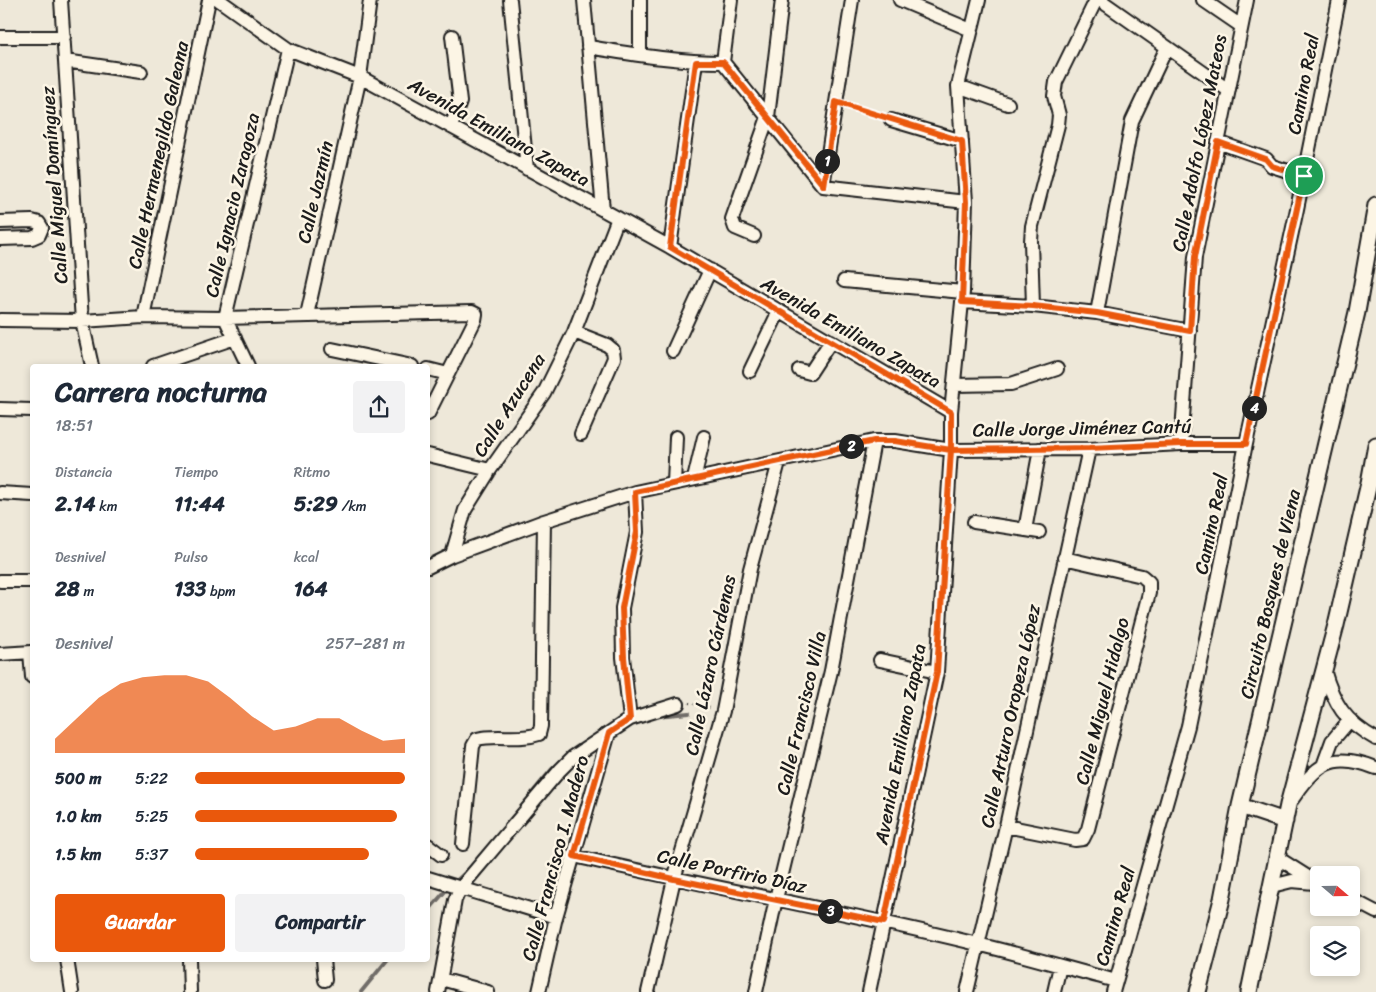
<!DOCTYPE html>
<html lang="es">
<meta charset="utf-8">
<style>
:root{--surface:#fff;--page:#f2f2f3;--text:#1f2937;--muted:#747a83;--accent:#ea580c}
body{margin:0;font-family:Sriracha,sans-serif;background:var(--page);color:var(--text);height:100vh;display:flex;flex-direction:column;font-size:19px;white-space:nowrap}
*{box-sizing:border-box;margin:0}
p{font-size:16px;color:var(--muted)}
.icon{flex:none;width:28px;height:28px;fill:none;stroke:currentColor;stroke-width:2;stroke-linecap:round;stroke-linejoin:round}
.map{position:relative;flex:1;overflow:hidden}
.side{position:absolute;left:30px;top:364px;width:400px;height:598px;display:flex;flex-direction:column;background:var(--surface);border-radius:5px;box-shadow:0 2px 8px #0003}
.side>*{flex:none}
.needle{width:32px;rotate:110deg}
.buttons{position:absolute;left:1310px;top:866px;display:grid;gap:10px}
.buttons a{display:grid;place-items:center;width:50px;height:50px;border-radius:5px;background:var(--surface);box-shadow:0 2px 8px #0003;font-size:25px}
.pin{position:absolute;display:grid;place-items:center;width:42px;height:42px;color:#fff;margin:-21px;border:2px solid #fff;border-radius:50%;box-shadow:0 1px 5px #0007}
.km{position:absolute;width:25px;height:25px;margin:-12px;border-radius:50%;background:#222;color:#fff;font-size:14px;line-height:25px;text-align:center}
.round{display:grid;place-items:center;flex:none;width:52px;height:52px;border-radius:5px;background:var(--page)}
.overview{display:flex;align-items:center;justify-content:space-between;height:85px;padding:0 25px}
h1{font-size:28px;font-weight:800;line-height:38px}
.stats{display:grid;grid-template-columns:repeat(3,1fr);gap:8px;height:85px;padding:5px 25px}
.stats div{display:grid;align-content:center}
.stats b{font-size:21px;font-weight:800}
.stats small{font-size:14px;font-weight:400}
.stats p{font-size:14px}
.chart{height:140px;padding:10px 25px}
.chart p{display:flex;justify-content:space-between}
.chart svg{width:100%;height:90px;margin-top:5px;fill:var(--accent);opacity:.7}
.primary-button{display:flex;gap:10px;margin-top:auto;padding:10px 25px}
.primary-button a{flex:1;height:58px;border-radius:5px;background:var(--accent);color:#fff;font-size:20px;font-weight:800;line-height:58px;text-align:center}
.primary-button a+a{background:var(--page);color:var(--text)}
ul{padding:0 25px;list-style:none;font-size:16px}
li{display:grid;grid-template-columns:80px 60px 1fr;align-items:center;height:38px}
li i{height:12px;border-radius:6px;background:var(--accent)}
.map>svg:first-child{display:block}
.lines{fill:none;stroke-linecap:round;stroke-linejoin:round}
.stream{stroke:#6f6c67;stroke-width:4}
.minor-casing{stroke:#1c1c1c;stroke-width:16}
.major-casing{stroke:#1c1c1c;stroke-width:19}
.path{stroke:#1c1c1c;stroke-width:2;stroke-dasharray:1 4;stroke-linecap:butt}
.minor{stroke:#fcf5e5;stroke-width:12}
.major{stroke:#fcf5e5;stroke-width:15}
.route-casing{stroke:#fff;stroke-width:10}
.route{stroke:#ea580c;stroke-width:6}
.labels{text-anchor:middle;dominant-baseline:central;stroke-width:5;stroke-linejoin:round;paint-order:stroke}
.street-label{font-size:19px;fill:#1c1c1c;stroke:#fcf5e5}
</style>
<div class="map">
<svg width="1376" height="992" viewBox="0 0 1376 992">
<rect width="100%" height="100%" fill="#eee8d9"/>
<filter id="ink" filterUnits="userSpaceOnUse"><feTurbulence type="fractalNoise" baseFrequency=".02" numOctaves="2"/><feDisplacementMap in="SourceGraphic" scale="10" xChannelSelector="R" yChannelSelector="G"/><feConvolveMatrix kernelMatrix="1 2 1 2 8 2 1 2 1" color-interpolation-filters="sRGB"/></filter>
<g filter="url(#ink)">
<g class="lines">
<!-- stream -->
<path class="stream" d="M657,716l32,-3
M532,793l20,-24 5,-4
M454,883l13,-12
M428,911l20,-23
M361,992l27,-33"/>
<!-- minor casing -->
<g class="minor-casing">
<path id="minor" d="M61,0l21,321 10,45
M219,0l69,49 72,28 243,133 67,37 281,165
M510,0l17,169
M584,0l19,210
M900,0l71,30
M1100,0l128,90
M1203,0l38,26
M0,37h64
M588,47c44,7 89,15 135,15l100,124 143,16
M640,55v-55
M65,61l76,11
M723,62l8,-62
M958,86l50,18
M891,120l71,21
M451,127l9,-25 -8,-66
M1218,142l48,17 6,7 32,10
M823,186l29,-186
M0,222l32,-1 7,2 3,5 -3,7 -7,3 -32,1
M754,236l-19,-8 -3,-9 36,-102 14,-117
M670,247l26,-185
M844,281l119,11
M962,302l71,4 64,7 93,18
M1033,306l-2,-65 1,-15 26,-101 1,-10 -5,-19 2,-14 40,-82
M1097,313l35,-192 35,-74
M307,315l53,-238 10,-77
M143,317l66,-317
M0,320l82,1 61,-4 82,1 247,-6 4,2 -1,6 -47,94
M574,332l33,13 6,5 1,8 -33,76
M332,349l80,17
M673,351l37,-81
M153,366l82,-28
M248,366l-23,-48 63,-269
M428,369l20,5
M799,370l11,3 21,-32
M750,371l29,-60
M954,385l57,-1 46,-15
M0,409l32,1
M1181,444l14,-187 52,-257
M428,455l62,15
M694,479l10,-42
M674,483l2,-46
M0,493l32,2
M974,522l65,10
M1025,530l15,-81
M452,555l13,-45 25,-40 54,-77 30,-61 44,-114
M428,567l24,-12 92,-34 91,-29 239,-51h21l56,9 138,-1 92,-5h65
M0,581h32
M30,652l2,25
M0,654l32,-2
M880,660l57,12
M1324,670c10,34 21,52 52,69
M630,719l-7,-62 -1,-49 15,-76 -2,-40
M1324,763l8,-22 17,-20
M1291,801c25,-36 40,-51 85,-33
M1006,826l69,14 8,-1 5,-10 61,-236v-11l-7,-6 -78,-18
M463,844l10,-98 4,-7c20,-5 42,2 62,-5l2,-8 3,-205
M428,845l13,10
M574,856c134,31 269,55 403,88 47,11 93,25 139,37
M1278,858l41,26
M428,878l128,39
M1272,886l20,-5 22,2
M1351,899l25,13
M67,959l5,33
M189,959l1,33
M323,959l2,21
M441,979l47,13
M438,992l17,-92 5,-11 8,-10 92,-109 13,-13 57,-38 48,-15
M539,992l17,-75 53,-184
M648,992l26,-113 49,-168 27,-142 29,-107
M756,992l20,-93 55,-228 43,-230
M869,992l68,-320 14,-222v-38l12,-120 3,-90 -8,-116 21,-86
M967,992l39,-166 83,-377
M1054,992l6,-26
M1113,992l75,-266 58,-282 51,-235 42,-209"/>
</g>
<!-- major casing -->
<g class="major-casing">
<path id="major" d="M1240,806l45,15
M1198,992l24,-93 18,-93 117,-494 19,-107
M1249,992l39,-187 48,-180 33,-142 7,-38"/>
</g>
<!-- path -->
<path class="path" d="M848,106l32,10
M689,703l22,5"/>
<!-- minor -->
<use href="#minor" class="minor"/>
<!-- major -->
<use href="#major" class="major"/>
</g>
</g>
<g class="lines" filter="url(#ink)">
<!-- route casing -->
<g class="route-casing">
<path id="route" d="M1304,176l-32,-10 -6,-7 -48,-17 -23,115 -5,74 -93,-18 -64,-7 -71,-4 4,-100 -4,-61 -126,-39 -12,84 -101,-124h-27l-26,185 281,165v38l-56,-9h-21l-239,51 2,40 -15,76 2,49 6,62 -21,14 -35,123 100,23 210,43 53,-250 14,-222 138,-2 92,-4h65l58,-268"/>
</g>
<!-- route -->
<use href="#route" class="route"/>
</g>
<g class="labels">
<!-- street labels -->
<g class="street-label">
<text transform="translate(1303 84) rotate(-79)">Camino Real</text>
<text transform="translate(499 132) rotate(29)">Avenida Emiliano Zapata</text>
<text transform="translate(1199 143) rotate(-79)">Calle Adolfo López Mateos</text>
<text transform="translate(158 155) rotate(-78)">Calle Hermenegildo Galeana</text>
<text transform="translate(54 185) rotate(-94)">Calle Miguel Domínguez</text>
<text transform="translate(315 192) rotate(-77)">Calle Jazmín</text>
<text transform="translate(232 205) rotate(-77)">Calle Ignacio Zaragoza</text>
<text transform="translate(851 332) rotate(30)">Avenida Emiliano Zapata</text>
<text transform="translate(509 405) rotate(-58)">Calle Azucena</text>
<text transform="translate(1082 428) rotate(-1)">Calle Jorge Jiménez Cantú</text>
<text transform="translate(1211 524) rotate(-78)">Camino Real</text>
<text transform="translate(1270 594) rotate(-77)">Circuito Bosques de Viena</text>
<text transform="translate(710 665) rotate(-78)">Calle Lázaro Cárdenas</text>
<text transform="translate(1102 701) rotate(-76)">Calle Miguel Hidalgo</text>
<text transform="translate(801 713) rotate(-77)">Calle Francisco Villa</text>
<text transform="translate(1010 716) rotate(-78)">Calle Arturo Oropeza López</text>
<text transform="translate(900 744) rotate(-79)">Avenida Emiliano Zapata</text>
<text transform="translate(555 858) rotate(-75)">Calle Francisco I. Madero</text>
<text transform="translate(732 871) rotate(12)">Calle Porfirio Díaz</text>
<text transform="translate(1115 916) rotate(-74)">Camino Real</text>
</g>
</g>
</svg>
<div class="buttons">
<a><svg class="needle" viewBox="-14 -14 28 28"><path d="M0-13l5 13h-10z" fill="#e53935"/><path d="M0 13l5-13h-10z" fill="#747a83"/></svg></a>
<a><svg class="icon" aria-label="layers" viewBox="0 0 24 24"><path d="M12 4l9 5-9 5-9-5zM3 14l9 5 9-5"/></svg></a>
</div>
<div class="pin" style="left:1304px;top:176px;background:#1e9e55"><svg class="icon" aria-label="arrive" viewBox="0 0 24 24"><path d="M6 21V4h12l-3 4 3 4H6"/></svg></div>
<b class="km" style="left:827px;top:161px">1</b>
<b class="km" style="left:851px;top:446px">2</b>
<b class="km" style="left:830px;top:911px">3</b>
<b class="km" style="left:1254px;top:408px">4</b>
<section class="side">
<div class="overview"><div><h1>Carrera nocturna</h1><p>18:51</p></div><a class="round"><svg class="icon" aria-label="share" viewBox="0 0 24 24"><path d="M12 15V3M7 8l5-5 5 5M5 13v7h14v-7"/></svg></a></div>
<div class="stats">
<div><p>Distancia</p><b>2.14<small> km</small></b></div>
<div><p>Tiempo</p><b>11:44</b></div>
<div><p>Ritmo</p><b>5:29<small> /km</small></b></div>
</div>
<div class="stats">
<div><p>Desnivel</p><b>28<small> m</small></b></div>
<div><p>Pulso</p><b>133<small> bpm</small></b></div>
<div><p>kcal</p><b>164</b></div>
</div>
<div class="chart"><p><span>Desnivel</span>257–281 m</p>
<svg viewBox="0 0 160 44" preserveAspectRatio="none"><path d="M0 44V37L10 27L20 17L30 10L40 7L50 6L60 6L70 9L80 17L90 26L100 33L110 31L120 27L130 27L140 33L150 38L160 37V44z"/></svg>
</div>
<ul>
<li><b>500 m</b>5:22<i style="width:100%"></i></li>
<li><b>1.0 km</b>5:25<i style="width:96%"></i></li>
<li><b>1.5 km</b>5:37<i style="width:83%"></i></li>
</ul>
<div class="primary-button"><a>Guardar</a><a>Compartir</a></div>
</section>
</div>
